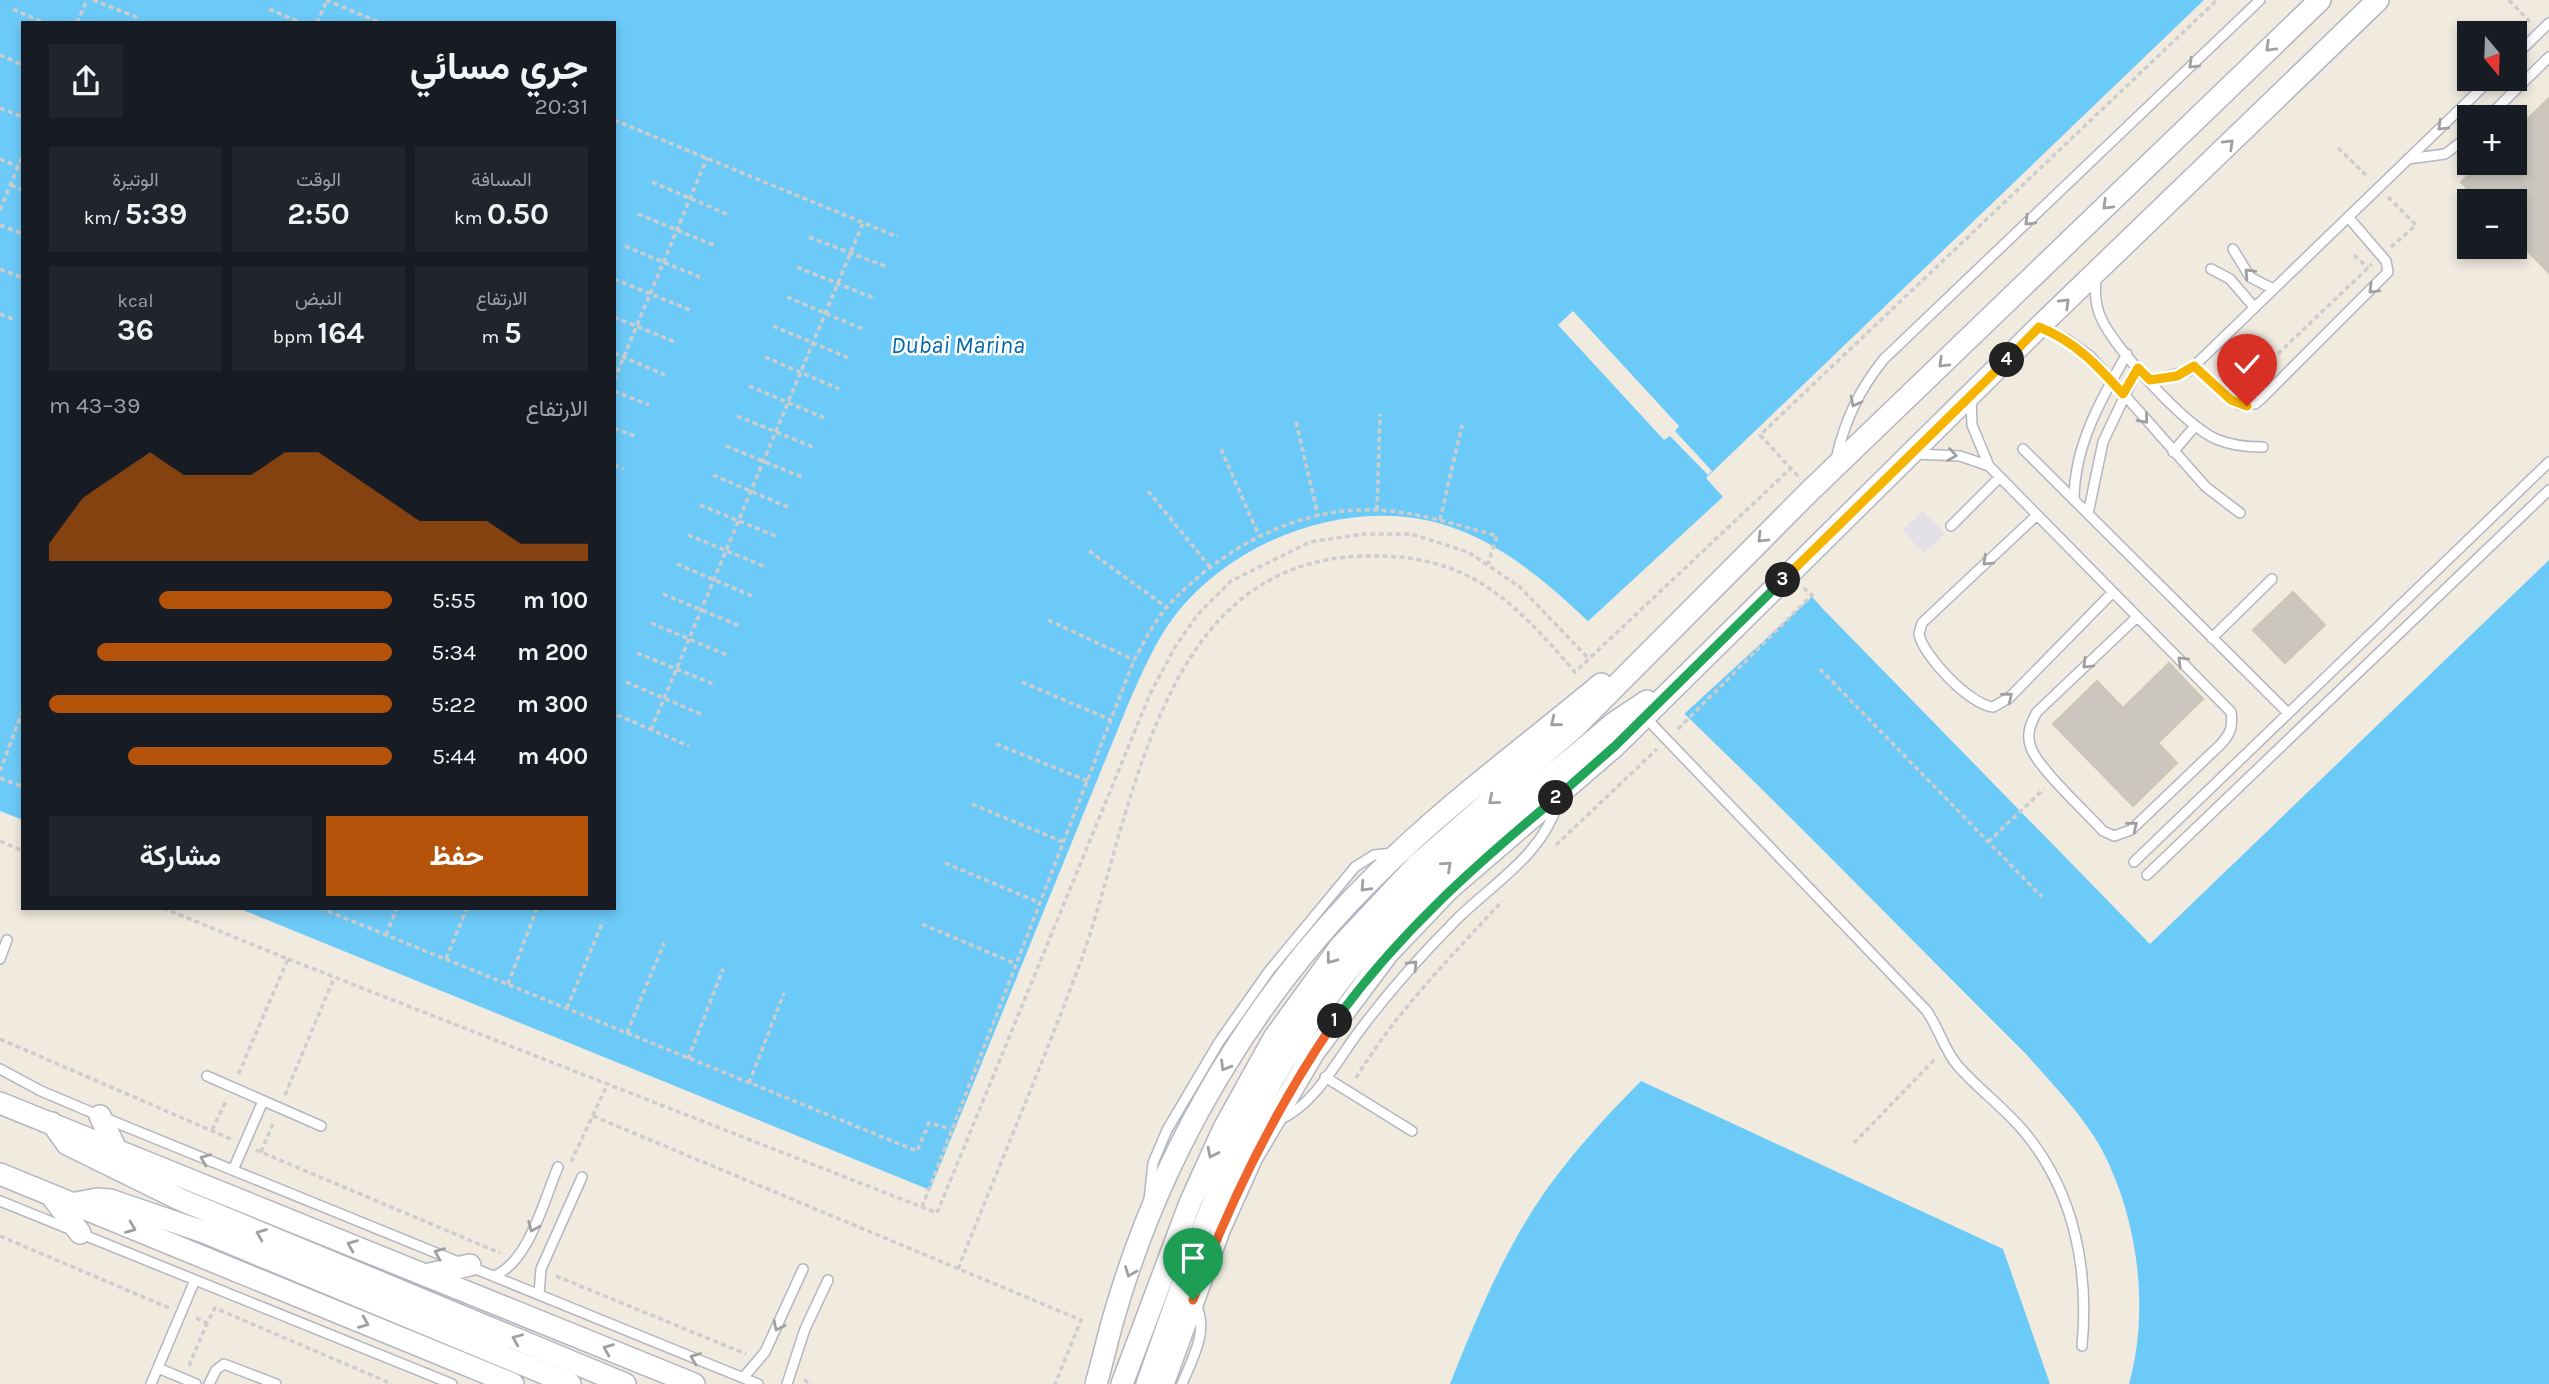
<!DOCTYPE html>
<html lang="ar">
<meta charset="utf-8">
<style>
:root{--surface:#171b24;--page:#20242c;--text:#f1f3f6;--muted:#9ea1a6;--accent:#b45309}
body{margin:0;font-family:Karla,Vazirmatn,sans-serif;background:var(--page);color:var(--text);direction:rtl;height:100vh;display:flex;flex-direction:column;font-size:26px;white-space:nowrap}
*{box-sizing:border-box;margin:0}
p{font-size:23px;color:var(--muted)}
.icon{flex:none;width:38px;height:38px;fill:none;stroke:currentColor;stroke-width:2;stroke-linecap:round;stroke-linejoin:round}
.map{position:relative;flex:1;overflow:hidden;direction:ltr}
.drawer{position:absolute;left:21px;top:21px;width:595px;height:889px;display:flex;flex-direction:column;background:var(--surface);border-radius:0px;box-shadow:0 4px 10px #0003;direction:rtl}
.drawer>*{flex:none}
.needle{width:46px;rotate:161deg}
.tools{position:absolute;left:2457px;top:21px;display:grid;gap:14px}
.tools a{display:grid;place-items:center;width:70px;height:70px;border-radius:0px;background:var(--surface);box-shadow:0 4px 10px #0003;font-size:35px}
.pin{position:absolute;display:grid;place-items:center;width:60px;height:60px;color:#fff;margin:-72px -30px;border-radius:50% 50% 50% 0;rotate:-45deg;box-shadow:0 0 7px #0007}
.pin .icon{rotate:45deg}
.km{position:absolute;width:35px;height:35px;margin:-18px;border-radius:50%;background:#222;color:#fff;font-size:19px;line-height:35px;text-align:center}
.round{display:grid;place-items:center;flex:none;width:74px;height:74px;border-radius:0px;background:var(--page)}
.overview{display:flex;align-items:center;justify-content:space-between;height:119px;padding:0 28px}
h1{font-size:38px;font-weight:700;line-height:52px}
.figures{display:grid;grid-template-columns:repeat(3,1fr);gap:10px;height:119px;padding:7px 28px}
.figures div{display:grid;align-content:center;border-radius:0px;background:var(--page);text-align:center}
.figures b{font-size:30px;font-weight:700}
.figures small{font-size:19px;font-weight:400}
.figures p{font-size:19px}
.chart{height:196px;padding:14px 28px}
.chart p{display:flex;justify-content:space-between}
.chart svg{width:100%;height:126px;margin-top:7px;fill:var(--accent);opacity:.7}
.button{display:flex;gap:14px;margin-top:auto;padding:14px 28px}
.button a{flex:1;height:80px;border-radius:0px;background:var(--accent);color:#fff;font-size:28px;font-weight:700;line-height:80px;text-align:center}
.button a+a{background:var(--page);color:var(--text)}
ul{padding:0 28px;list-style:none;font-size:23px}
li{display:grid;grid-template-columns:112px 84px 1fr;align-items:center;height:52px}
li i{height:18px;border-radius:9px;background:var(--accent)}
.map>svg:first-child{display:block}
.industrial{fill:#e3e0e8}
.water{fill:#6ccaf8}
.pier{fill:#f0eadf}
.building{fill:#cbc6be;stroke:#ccc6b8;stroke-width:2}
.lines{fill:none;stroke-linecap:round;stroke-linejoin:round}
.service-casing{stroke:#b3b5c2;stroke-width:12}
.tertiary-casing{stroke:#b3b5c2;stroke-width:24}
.path{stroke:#cdcdcd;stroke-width:3.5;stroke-dasharray:5 3.5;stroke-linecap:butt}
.service{stroke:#fff;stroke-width:9}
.tertiary{stroke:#fff;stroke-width:21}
.oneway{stroke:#a0a0a0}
.split-1-casing{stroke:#fff;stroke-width:14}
.split-2-casing{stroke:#fff;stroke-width:14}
.split-3-casing{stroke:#fff;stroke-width:14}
.split-4-casing{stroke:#fff;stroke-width:14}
.split-5-casing{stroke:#fff;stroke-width:14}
.split-1{stroke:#f0652b;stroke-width:9}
.split-2{stroke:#22a559;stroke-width:9}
.split-3{stroke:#22a559;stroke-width:9}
.split-4{stroke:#f5b400;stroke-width:9}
.split-5{stroke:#f5b400;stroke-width:9}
.labels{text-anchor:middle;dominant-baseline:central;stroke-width:5;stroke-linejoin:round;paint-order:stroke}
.water-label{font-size:24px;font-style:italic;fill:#0367ac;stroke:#fff}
</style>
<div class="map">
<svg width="2549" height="1384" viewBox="0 0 2549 1384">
<rect width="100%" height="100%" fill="#f0eadf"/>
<!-- industrial -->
<path class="industrial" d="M1923,511l22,23 -21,19 -22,-23z"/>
<!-- water -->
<path class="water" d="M0,0h2204l-498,478 117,131 327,335 399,-384v824h-420c21,-74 9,-167 -28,-236 -19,-34 -48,-63 -74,-93 -126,-125 -249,-253 -378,-375 -56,-52 -109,-114 -180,-146 -98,-45 -226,-3 -292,79 -21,26 -34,58 -48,89l-199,488 -692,-282h376v-885h-591v797l-23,-9z
M1641,1081l362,168 47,135h-600c27,-68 56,-138 99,-198 28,-38 59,-72 92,-105z"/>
<!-- pier -->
<path class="pier" d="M1573,311l106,115 -4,5 37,40 -4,4 -38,-39 -6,4 -106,-115z
M1725,495l90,99 -133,122 -97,-92z"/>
<!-- building -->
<path class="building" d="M2549,98v175l-34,-35v-37h-36l-18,-19 21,-19h33v-32z
M2293,592l32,33 -40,38 -32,-33z
M2169,663l34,36 -45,44 19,20 -44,43 -80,-82 44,-43 26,27z"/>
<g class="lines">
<!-- service casing -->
<g class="service-casing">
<path id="service" d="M2515,56l34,-33
M2488,117l61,-60
M2408,159l37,-5 24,-18
M2233,249l17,28 23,12
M2211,269l19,10 24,28
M2097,276c-3,14 -2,28 4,42 14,31 84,107 115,121 16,7 31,8 47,8
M2041,328l25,11 24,17 116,131 34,26
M2194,366l45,39 16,-1 7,-6 126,-126 -2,-11 -38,-44
M2150,380l39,-9 302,-292
M1971,397l1,28 17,41 242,246c2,14 0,21 -10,32l-90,86 -17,6 -11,-5c-17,-19 -64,-62 -72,-83 -5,-13 -1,-24 6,-36l100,-95
M2023,449l264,263
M2173,452l22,-26
M1916,454l44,2 29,10
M1836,459c9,-39 23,-69 48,-100l376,-359
M2074,500c0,-54 27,-101 53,-146
M2088,514l15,-72 35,-74
M2037,515l-115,108 -3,11c4,22 51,71 74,73l16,-9 104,-106
M1951,526l49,-49
M2212,638l60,-59
M1645,717l281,293c13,18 18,40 32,56 21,24 48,43 68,68 49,60 63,137 56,212
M2134,862l415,-400
M2147,875l402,-385
M0,959l7,-19
M0,1069l41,22 59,25 658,268
M207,1076l114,50
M1325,1077l87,54
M1279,1120c36,-15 58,-60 81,-90 30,-40 63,-77 98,-112 37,-36 85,-64 100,-116
M233,1170l30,-69
M1149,1200l4,-37 14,-33 52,-88 50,-71 86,-104 19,-12 20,-2
M0,1201l452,183
M494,1276c35,-14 50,-76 64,-109
M539,1294l2,-25 41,-92
M158,1368l38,16
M743,1378l22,-26 38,-83
M151,1384l44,-104
M209,1384l7,-14 8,-6 52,20
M787,1384l18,-55 23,-49
M1182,1384c10,-25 28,-54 13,-81"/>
</g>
<!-- tertiary casing -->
<g class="tertiary-casing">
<path id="tertiary" d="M0,1103l694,281
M100,1116l15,31
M52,1123l15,21 112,55 446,185
M0,1174l513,210
M53,1198l27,35
M71,1204l26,-5 13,1 94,32 366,152
M425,1275l45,-10
M1096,1384c7,-24 12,-48 19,-71 48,-166 141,-321 264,-441 68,-68 148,-126 222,-188
M1122,1384l68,-181 34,-75 50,-90 66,-91 77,-82 158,-138 236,-237 509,-490
M1147,1384c29,-81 56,-164 93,-242 39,-83 96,-164 159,-230 66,-69 143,-127 215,-189l33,-22
M1163,1384l57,-156 32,-71 62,-105 74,-99 61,-64 166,-143 424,-419 339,-327"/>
</g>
<!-- path -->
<path class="path" d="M93,0l46,18
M326,0l55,23
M2509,0l21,22
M13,9l31,14
M269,9l33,14
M77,23l10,-23
M317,23l10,-23
M0,55l23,10
M0,108l23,9
M614,120l284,117
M2338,148l30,29
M0,159l18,8
M652,182l77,33
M11,185l12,5
M2388,197l28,28 -25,22
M0,210l23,-55
M638,214l78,32
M0,225l23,9
M809,237l78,30
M625,246l79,33
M2354,255l14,13
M797,267l79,32
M0,269l23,9
M614,279l76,31
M787,297l78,33
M0,314l13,5
M614,317l63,26
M773,326l78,33
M614,353l51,22
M765,357l74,32
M614,380l93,-222
M749,386l78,33
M2241,389l131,-125
M614,391l35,14
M737,416l76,31
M1296,422l22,93
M614,428l23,9
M726,446l76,31
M1221,449l38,87
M614,465l10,4
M713,475l77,33
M1798,476l-38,-41 457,-435
M1148,491l62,76
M700,505l78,32
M1377,510l3,-96
M1440,520l22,-95
M688,535l78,32
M1089,551l77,56
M677,564l75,32
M663,594l77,32
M1048,620l86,40
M651,623l76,32
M637,653l79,32
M1820,669l222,228
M626,682l77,33
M1022,682l89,38
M617,715l72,31
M1678,729l134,-134 -10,-8
M651,730l212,-507
M996,744l92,37
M0,771l23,-61
M0,778l23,9
M972,804l91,38
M0,841l23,10
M1988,842l56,-53
M1556,845l101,-96
M945,863l93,39
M163,908l125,51 -50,116
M320,908l597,243 12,-28 22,6
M922,924l92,39
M386,935l11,-27
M288,959l649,254 213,-519 25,-47 23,-33 33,-33 79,-39 53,-8h48l57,18 52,35 69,72
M446,959l21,-51
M508,984l29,-76
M567,1008l36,-87
M627,1033l37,-90
M0,1039l233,101
M688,1059l35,-90
M1356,1078c39,-65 95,-121 146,-177
M749,1083l35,-90
M285,1095l49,-117
M593,1116l488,204 -26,64
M212,1130l14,-29
M1854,1143l81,-84
M256,1150l244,103
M261,1152l13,-31
M571,1162l36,-77
M922,1207l212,-547c10,-17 20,-39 34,-54 52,-57 130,-100 209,-96 40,2 81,15 120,26l-9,28
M0,1236l169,72
M958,1269c40,-101 83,-201 121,-303 56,-151 76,-405 285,-410 103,-3 147,42 211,116l216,-204
M556,1276l190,78
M196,1318l11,5 8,-15 177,76
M189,1366l18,-43
M804,1380l8,4"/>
<!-- service -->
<use href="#service" class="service"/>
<!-- tertiary -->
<use href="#tertiary" class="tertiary"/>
</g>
<!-- one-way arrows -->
<defs><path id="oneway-chevron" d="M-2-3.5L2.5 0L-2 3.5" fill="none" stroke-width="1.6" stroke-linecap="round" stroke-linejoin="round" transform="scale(1.75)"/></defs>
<g class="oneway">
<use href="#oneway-chevron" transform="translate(2270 47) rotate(136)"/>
<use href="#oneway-chevron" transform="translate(2193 64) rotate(136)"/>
<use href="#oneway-chevron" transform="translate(2442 126) rotate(136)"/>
<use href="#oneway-chevron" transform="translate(2229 144) rotate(-44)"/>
<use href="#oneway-chevron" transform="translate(2107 205) rotate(136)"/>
<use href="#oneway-chevron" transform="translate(2029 221) rotate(136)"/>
<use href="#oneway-chevron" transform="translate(2249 273) rotate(-133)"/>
<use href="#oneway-chevron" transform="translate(2373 289) rotate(135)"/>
<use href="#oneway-chevron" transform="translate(2065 303) rotate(-44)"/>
<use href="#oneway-chevron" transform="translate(1943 363) rotate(136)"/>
<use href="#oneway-chevron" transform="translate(1855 402) rotate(117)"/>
<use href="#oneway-chevron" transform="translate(2144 419) rotate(49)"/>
<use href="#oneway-chevron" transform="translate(1952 455) rotate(9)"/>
<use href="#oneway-chevron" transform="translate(1762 538) rotate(135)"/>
<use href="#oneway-chevron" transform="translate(1987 561) rotate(137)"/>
<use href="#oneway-chevron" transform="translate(2182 661) rotate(-136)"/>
<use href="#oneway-chevron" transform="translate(2087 664) rotate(136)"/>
<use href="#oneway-chevron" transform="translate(2008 697) rotate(-39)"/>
<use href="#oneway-chevron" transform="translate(1555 722) rotate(141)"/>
<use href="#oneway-chevron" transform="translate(1493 800) rotate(140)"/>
<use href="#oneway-chevron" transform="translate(2133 826) rotate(-39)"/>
<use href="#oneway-chevron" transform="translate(1447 866) rotate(-42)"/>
<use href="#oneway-chevron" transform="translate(1365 887) rotate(133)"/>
<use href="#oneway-chevron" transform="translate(1331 959) rotate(127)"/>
<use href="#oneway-chevron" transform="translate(1413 965) rotate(-47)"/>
<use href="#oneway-chevron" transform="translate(1225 1066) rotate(121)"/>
<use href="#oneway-chevron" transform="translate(1212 1153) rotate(116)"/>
<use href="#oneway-chevron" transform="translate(205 1159) rotate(-158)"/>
<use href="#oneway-chevron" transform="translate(533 1227) rotate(113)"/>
<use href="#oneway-chevron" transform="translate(131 1228) rotate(22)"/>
<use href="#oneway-chevron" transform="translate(261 1234) rotate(-158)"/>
<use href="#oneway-chevron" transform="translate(352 1245) rotate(-158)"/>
<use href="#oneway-chevron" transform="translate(439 1253) rotate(-158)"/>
<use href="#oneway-chevron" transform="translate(1130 1272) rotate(111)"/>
<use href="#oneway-chevron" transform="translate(364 1323) rotate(22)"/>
<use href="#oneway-chevron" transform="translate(778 1326) rotate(116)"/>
<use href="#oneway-chevron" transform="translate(517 1339) rotate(-157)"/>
<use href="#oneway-chevron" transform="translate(608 1349) rotate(-158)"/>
<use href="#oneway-chevron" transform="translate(695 1358) rotate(-158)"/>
</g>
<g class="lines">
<!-- split-1 casing -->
<g class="split-1-casing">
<path id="split-1" d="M1193,1300c37,-100 82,-191 142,-279"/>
</g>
<!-- split-2 casing -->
<g class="split-2-casing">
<path id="split-2" d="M1335,1021c63,-87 139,-155 221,-223"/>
</g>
<!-- split-3 casing -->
<g class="split-3-casing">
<path id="split-3" d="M1556,798l59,-52 168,-166"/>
</g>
<!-- split-4 casing -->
<g class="split-4-casing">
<path id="split-4" d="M1783,580l224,-220"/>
</g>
<!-- split-5 casing -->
<g class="split-5-casing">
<path id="split-5" d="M2007,360l32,-33c37,15 58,38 84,67l15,-26 12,12 27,-4 17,-10 37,34 16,6"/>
</g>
<!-- split-1 -->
<use href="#split-1" class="split-1"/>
<!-- split-2 -->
<use href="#split-2" class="split-2"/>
<!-- split-3 -->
<use href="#split-3" class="split-3"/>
<!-- split-4 -->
<use href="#split-4" class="split-4"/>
<!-- split-5 -->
<use href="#split-5" class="split-5"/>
</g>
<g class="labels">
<!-- water labels -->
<g class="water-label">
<text x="958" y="345">Dubai Marina</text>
</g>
</g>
</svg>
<div class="tools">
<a><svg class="needle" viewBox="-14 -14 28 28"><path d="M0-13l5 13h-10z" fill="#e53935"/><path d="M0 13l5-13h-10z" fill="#9ea1a6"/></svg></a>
<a>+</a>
<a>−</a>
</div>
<div class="pin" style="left:1193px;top:1300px;background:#1e9e55"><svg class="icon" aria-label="arrive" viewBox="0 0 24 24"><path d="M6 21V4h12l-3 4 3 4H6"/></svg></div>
<div class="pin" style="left:2247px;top:406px;background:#d93025"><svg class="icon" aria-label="check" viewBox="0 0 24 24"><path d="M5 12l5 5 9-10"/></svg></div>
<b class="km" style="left:1335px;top:1021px">1</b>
<b class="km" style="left:1556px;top:798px">2</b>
<b class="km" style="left:1783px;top:580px">3</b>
<b class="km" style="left:2007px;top:360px">4</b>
<section class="drawer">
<div class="overview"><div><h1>جري مسائي</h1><p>20:31</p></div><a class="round"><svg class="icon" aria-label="share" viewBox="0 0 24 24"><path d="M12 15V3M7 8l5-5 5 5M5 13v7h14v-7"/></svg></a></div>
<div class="figures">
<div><p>المسافة</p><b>0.50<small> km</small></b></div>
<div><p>الوقت</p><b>2:50</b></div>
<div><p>الوتيرة</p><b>5:39<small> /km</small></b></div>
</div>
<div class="figures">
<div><p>الارتفاع</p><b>5<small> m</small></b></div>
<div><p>النبض</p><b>164<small> bpm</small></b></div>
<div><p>kcal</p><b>36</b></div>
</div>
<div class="chart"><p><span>الارتفاع</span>39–43 m</p>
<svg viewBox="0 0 160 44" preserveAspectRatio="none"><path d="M0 44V38L10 22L20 14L30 6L40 14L50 14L60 14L70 6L80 6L90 14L100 22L110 30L120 30L130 30L140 38L150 38L160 38V44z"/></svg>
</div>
<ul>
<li><b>100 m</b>5:55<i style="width:68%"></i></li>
<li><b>200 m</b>5:34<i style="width:86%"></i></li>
<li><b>300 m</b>5:22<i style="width:100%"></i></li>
<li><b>400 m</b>5:44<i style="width:77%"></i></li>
</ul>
<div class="button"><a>حفظ</a><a>مشاركة</a></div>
</section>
</div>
